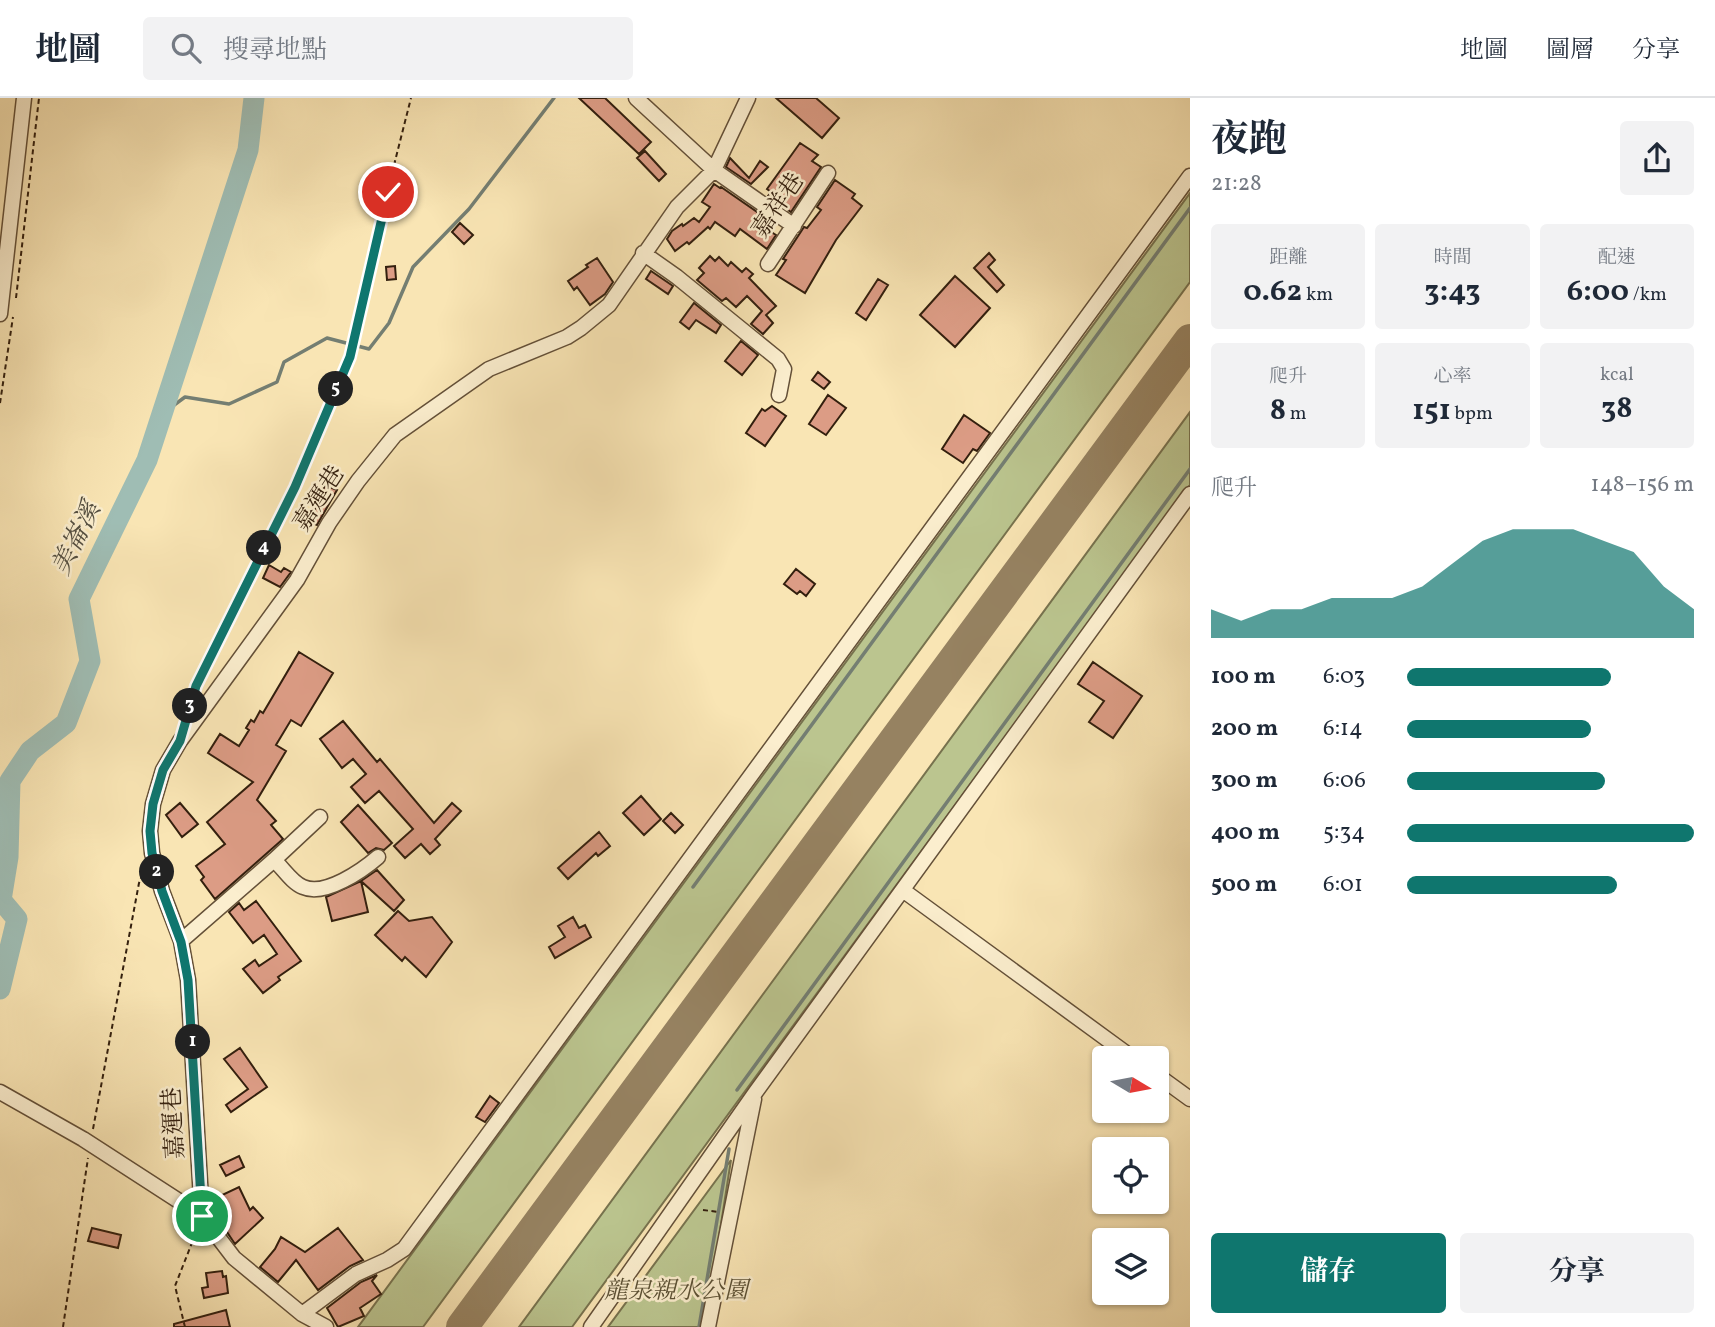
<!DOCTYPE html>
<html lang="zh-TW">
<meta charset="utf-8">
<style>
:root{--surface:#fff;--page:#f2f2f3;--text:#1f2937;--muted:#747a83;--line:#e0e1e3;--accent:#0f766e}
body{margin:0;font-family:Vollkorn,"Noto Serif TC",serif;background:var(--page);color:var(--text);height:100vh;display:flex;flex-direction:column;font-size:26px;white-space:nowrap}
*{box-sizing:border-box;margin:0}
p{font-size:23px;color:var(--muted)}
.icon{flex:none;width:38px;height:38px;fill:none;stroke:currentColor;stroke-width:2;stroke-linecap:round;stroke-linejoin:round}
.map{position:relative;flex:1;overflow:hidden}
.side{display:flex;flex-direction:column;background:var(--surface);width:525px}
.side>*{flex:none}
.needle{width:46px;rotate:100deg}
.tools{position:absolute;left:1092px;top:948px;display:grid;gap:14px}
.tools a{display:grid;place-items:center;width:77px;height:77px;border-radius:7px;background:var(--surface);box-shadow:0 2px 5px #0004;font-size:35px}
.pin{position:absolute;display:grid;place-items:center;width:60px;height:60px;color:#fff;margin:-30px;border:4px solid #fff;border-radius:50%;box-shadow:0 2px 7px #0007}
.km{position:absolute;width:35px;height:35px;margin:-18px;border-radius:50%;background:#222;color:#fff;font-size:19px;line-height:35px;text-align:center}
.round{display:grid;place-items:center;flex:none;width:74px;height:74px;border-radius:7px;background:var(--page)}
.headline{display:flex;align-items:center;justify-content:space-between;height:119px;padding:0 21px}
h1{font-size:38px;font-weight:700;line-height:52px}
.stats{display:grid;grid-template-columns:repeat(3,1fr);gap:10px;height:119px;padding:7px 21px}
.stats div{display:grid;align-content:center;border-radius:7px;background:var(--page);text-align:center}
.stats b{font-size:30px;font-weight:700}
.stats small{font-size:19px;font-weight:400}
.stats p{font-size:19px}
.chart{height:196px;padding:14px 21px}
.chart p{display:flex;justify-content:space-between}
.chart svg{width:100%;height:126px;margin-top:7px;fill:var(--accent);opacity:.7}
.cta{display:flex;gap:14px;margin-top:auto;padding:14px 21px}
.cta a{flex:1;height:80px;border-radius:7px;background:var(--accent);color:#fff;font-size:28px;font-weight:700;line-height:80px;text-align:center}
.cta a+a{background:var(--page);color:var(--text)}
ul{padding:0 21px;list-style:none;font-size:23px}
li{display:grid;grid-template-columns:112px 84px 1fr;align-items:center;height:52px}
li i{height:18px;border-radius:9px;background:var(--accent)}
header{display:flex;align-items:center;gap:42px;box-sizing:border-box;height:98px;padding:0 35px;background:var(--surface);border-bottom:2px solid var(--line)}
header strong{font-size:33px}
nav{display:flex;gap:38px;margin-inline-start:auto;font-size:24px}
.search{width:490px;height:63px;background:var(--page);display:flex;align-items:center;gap:18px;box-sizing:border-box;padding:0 24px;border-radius:7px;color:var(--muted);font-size:26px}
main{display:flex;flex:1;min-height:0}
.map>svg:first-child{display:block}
.green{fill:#bbc58f;stroke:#77724e;stroke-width:2}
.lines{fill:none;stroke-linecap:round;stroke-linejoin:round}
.stream{stroke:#747e72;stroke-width:3.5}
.river{stroke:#9fbdb4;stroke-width:21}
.taxiway{stroke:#968261;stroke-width:32}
.building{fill:#dc9c85;stroke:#331f0e;stroke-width:2}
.minor-casing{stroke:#645038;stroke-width:17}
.path{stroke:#331f0e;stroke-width:2;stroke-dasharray:5 3.5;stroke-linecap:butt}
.minor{stroke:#fbeece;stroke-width:14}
.route-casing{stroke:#fff;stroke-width:14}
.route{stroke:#0f766e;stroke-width:9}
.labels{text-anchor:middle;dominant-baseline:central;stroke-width:5;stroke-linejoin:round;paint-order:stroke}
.street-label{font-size:24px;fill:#331f0e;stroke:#fbeece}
.park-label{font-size:24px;font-style:italic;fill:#5c5135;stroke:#fbeece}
.water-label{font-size:26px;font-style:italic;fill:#534e40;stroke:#fbeece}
</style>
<header>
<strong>地圖</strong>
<div class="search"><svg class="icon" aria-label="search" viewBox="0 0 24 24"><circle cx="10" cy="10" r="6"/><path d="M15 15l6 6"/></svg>搜尋地點</div>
<nav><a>地圖</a><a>圖層</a><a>分享</a></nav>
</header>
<main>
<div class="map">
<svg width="1190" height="1229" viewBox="0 0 1190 1229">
<rect width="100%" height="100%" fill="#f9e5b4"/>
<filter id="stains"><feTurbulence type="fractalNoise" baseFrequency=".00286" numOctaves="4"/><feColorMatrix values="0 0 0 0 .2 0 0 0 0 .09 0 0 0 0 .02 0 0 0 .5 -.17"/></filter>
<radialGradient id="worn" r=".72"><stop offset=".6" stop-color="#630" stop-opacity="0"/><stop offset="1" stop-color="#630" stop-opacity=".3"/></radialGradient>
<!-- green -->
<path class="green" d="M1190,95v89l-767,1045h-65z
M1190,314v73l-618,842h-53z
M731,1062l-26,167h-97z"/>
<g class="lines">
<!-- stream -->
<path class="stream" d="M162,316l23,-17 44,7 48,-22 7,-20 43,-24 42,11 20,-26 24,-56 56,-58 85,-111
M693,789l497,-679
M737,992l453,-621
M699,1229l30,-178"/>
<!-- river -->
<path class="river" d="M0,891l17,-70 -16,-19 7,-43 2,-76 20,-30 36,-28 24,-62 -11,-62 68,-139 101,-310 6,-52"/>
<!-- taxiway -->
<path class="taxiway" d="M462,1229l728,-987"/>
</g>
<!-- building -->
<path class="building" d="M579,0h26l46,44 -12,12z
M776,0h40l23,20 -17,20z
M800,45l18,12 -6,6 9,6 -30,45 -23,-16 3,-4 -4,-3z
M645,53l21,23 -7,7 -22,-23z
M730,60l19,20 11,-17 8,6 -17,17 -25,-17z
M835,82l20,14 -3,4 10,8 -26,34 -31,53 -29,-18 10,-15 -3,-1 21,-32 3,1 14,-18 -4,-3z
M714,86l6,4 1,-1 52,36 -5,7 8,5 -9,14 -27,-20 -5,7 -20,-14 -5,7 -2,-2 -19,17 -2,-2 -12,9 -8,-12 5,-8 10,-7 1,2 11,-8 5,4 11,-15 -8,-5z
M460,125l13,12 -9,9 -12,-12z
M989,155l6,7 -7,7 16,18 -7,7 -23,-24z
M710,158l5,5 4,-4 9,9 3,-4 11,10 4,-4 7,6 -4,4 27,28 -10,9 7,8 -10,11 -12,-10 11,-13 -15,-15 -11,11 -10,-9 -4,3 -25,-21 7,-7 -5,-5z
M597,160l16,24 -8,12 -15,11 -13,-18 -3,3 -6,-9 20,-14 -2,-2z
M395,168l1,13 -9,1 -1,-13z
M651,173l22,15 -5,8 -22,-15z
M955,178l35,32 -35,39 -35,-32z
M878,181l10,6 -22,35 -10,-7z
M694,205l27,22 -5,8 -20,-13 -7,9 -9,-7z
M741,243l17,14 -16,20 -17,-14z
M818,274l12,10 -6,7 -12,-9z
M828,297l18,13 -20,27 -17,-11z
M772,308l14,10 -21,30 -19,-13 16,-24 3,2z
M964,317l26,18 -13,18 -4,-2 -10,14 -21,-14z
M325,387l12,5 -20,35 -7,-3z
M269,467l12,7 3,-4 7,4 -11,15 -17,-9z
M796,471l19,15 -9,12 -6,-5 -3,3 -13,-10z
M299,554l34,21 -32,53 -10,-6 -15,25 10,6 -29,49 19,21 -5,4 12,14 -68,60 -14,-19 3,-3 -8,-11 29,-22 -18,-22 46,-40 -45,-29 12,-19 19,12 10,-16 -3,-2 5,-8 3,2 6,-11 3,2z
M1093,564l49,34 -29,42 -24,-16 15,-21 -26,-17z
M343,623l34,41 3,-3 54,64 18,-20 9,8 -26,28 5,6 -10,9 -9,-10 -16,14 -11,-12 19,-17 -34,-38 -14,12 -14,-16 15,-13 -13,-15 -11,9 -22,-29z
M641,698l20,23 -17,16 -21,-22z
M180,705l18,21 -16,13 -16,-22z
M358,707l34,38 -8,7 -8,-2 -8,5 -27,-31z
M671,715l12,12 -8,8 -12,-12z
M599,734l11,14 -12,10 -2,-3 -28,26 -10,-11z
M377,772l27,30 -10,11 -33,-30z
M361,783l7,31 -36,9 -6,-24z
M256,803l45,60 -23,16 2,3 -17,13 -20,-24 12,-9 4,6 18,-12 -13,-19 -11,8 -24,-31 10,-9 5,7z
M398,813l11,10 23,-4 20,25 -26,35 -21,-20 -3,4 -27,-26z
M573,819l6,11 6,-3 6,12 -36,21 -6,-11 16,-10 -7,-11z
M240,950l27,39 -36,25 -5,-7 22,-16 -24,-30z
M490,998l9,7 -14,19 -9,-5z
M239,1058l5,11 -18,9 -6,-11z
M239,1089l11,23 3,-3 10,11 -28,26 -12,-18 -7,-16 7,-4 -5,-9z
M92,1130l29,7 -3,13 -30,-7z
M338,1130l25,32 -13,6 -32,24 -22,-30 -18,22 -18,-15 15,-18 6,-12 24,15z
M222,1173l1,6 3,-1 2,17 -24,5 -2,-10 6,-1 -2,-14z
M377,1177l-5,6 9,13 -21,14 4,8 -26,11 -11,-19 34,-26z
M226,1212l4,17h-56v-3z"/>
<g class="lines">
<!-- minor casing -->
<g class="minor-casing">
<path id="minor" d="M636,0l78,72 80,56
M643,155l34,24 101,82 6,10 -5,26
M768,166l60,-91
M0,216l24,-216
M274,762c9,8 18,23 29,27 22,10 60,-17 75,-30
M904,793l230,168
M181,843l93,-81 46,-43
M1157,977l33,24
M0,994l83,47 119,77 32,42 68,56 24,13
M202,1118l-14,-236 -7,-39 -19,-50 -10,-38 -2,-22 3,-27 10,-34 17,-29 117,-161 32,-57 29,-42 37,-46 94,-66 78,-32 14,-9 28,-23 68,-98 37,-37 34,-72
M302,1216l54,-40 31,-14 17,-11 786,-1073
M591,1229l164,-234 435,-599
M708,1229l46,-228"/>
</g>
<!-- path -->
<path class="path" d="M16,200l23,-200
M0,305l13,-86
M191,605l5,-17 99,-199 55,-130 23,-109 38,-150
M93,1031l46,-246 4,-10
M703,1112l16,2
M63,1229l25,-169
M185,1229l-10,-41 22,-56"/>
<!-- minor -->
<use href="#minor" class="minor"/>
</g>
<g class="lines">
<!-- route casing -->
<g class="route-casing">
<path id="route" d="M202,1118l-14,-236 -7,-38 -19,-51 -10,-38 -2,-22 3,-27 10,-34 17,-29 16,-55 99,-199 55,-130 38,-165"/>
</g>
<!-- route -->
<use href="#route" class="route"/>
</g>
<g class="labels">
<!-- street labels -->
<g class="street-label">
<text transform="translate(779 108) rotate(-56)">嘉祥巷</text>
<text transform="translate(320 401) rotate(-57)">嘉運巷</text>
<text transform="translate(175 1025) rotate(-93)">嘉運巷</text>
</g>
<!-- park labels -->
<g class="park-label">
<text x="676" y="1194">龍泉親水公園</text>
</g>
<!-- water labels -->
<g class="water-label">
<text transform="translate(77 441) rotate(-64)">美崙溪</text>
</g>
</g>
<rect width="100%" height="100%" filter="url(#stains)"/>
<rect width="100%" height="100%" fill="url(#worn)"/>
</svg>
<div class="tools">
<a><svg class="needle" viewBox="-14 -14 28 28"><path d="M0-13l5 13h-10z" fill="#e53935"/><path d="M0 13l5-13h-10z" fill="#747a83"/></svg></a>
<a><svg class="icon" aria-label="locate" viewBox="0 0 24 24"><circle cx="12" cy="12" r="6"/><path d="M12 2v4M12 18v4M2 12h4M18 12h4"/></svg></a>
<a><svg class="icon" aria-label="layers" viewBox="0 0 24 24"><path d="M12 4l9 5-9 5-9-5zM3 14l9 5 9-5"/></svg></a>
</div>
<div class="pin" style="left:202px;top:1118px;background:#1e9e55"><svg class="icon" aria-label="arrive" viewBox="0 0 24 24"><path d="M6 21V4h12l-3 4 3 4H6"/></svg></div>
<div class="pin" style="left:388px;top:94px;background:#d93025"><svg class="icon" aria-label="check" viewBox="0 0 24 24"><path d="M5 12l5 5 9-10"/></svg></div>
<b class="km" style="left:193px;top:944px">1</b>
<b class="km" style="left:157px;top:774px">2</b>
<b class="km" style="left:190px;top:608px">3</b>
<b class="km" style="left:264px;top:450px">4</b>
<b class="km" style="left:336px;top:291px">5</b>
</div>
<section class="side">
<div class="headline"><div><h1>夜跑</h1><p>21:28</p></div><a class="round"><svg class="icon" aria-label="share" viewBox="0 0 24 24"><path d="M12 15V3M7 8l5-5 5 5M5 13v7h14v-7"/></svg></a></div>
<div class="stats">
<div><p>距離</p><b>0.62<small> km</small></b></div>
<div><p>時間</p><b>3:43</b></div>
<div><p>配速</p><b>6:00<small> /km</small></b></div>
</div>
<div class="stats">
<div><p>爬升</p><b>8<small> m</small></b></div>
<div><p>心率</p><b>151<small> bpm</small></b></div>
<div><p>kcal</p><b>38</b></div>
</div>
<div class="chart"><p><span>爬升</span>148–156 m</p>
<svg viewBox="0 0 160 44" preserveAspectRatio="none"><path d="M0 44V34L10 38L20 34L30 34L40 30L50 30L60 30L70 26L80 18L90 10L100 6L110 6L120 6L130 10L140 14L150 26L160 34V44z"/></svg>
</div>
<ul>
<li><b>100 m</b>6:03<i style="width:71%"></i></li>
<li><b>200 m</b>6:14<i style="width:64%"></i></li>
<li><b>300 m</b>6:06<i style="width:69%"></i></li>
<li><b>400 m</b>5:34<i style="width:100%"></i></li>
<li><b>500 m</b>6:01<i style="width:73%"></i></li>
</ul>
<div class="cta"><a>儲存</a><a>分享</a></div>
</section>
</main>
